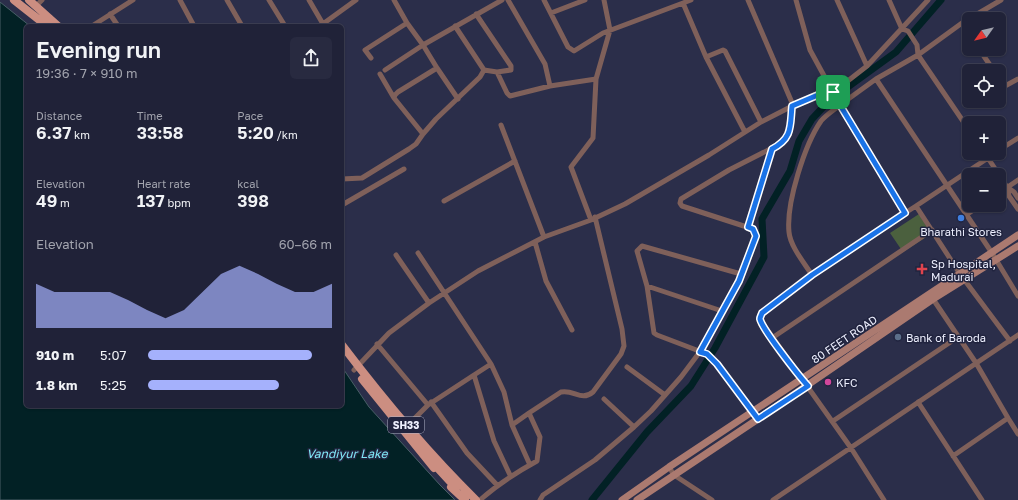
<!DOCTYPE html>
<meta charset="utf-8">
<style>
:root{--surface:#202238;--page:#282a40;--text:#f1f3f6;--muted:#a2a4ae;--line:#3d3f53;--accent:#a5b1fc}
body{margin:0;font-family:"Golos Text",sans-serif;background:var(--page);color:var(--text);height:100vh;display:flex;flex-direction:column;font-size:15px;white-space:nowrap}
*{box-sizing:border-box;margin:0}
p{font-size:13px;color:var(--muted)}
.icon{flex:none;width:22px;height:22px;fill:none;stroke:currentColor;stroke-width:2;stroke-linecap:round;stroke-linejoin:round}
.map{position:relative;flex:1;overflow:hidden}
.panel{position:absolute;left:24px;top:24px;width:320px;height:384px;display:flex;flex-direction:column;background:var(--surface);border-radius:6px;box-shadow:0 1px 3px #0004,0 0 0 1px var(--line)}
.panel>*{flex:none}
.needle{width:26px;rotate:236deg}
.fabs{position:absolute;left:962px;top:12px;display:grid;gap:8px}
.fabs a{display:grid;place-items:center;width:44px;height:44px;border-radius:6px;background:var(--surface);box-shadow:0 1px 3px #0004,0 0 0 1px var(--line);font-size:20px}
.pin{position:absolute;display:grid;place-items:center;width:34px;height:34px;color:#fff;margin:-17px;border-radius:8px;box-shadow:0 2px 6px #0006}
.round{display:grid;place-items:center;flex:none;width:42px;height:42px;border-radius:6px;background:var(--page)}
.head{display:flex;align-items:center;justify-content:space-between;height:68px;padding:0 12px}
h1{font-size:22px;font-weight:600;line-height:30px}
.stats{display:grid;grid-template-columns:repeat(3,1fr);gap:6px;height:68px;padding:4px 12px}
.stats div{display:grid;align-content:center}
.stats b{font-size:17px;font-weight:600}
.stats small{font-size:11px;font-weight:400}
.stats p{font-size:11px}
.chart{height:112px;padding:8px 12px}
.chart p{display:flex;justify-content:space-between}
.chart svg{width:100%;height:72px;margin-top:4px;fill:var(--accent);opacity:.7}
ul{padding:0 12px;list-style:none;font-size:13px}
li{display:grid;grid-template-columns:64px 48px 1fr;align-items:center;height:30px}
li i{height:10px;border-radius:5px;background:var(--accent)}
.map>svg:first-child{display:block}
.green{fill:#4b603e}
.water{fill:#022125;stroke:#485f66}
.lines{fill:none;stroke-linecap:round;stroke-linejoin:round}
.canal{stroke:#022125;stroke-width:7}
.street{stroke:#7f605a;stroke-width:5}
.secondary{stroke:#ab7a70;stroke-width:7}
.primary{stroke:#cc8e81;stroke-width:8}
.route-casing{stroke:#fff;stroke-width:8}
.route{stroke:#1a73e8;stroke-width:5}
.shop-dot{fill:#3f7fe0;stroke:#21243f;stroke-width:1.5}
.health-dot{fill:#e0444e;stroke:#21243f;stroke-width:1.5}
.service-dot{fill:#5c6f8a;stroke:#21243f;stroke-width:1.5}
.hotel-dot{fill:#d1479c;stroke:#21243f;stroke-width:1.5}
.labels{text-anchor:middle;dominant-baseline:central;stroke-width:3;stroke-linejoin:round;paint-order:stroke}
.shield{fill:#21243f;stroke:#b0b2c5;stroke-width:1}
.shield-label{font-size:10px;font-weight:bold;fill:#edeffe}
.poi-label{font-size:11px;fill:#edeffe;stroke:#21243f;text-anchor:start}
.street-label{font-size:11px;fill:#edeffe;stroke:#21243f}
.water-label{font-size:12px;font-style:italic;fill:#80e7f7;stroke:#21243f}
</style>
<div class="map">
<svg width="1018" height="500" viewBox="0 0 1018 500">
<rect width="100%" height="100%" fill="#2b2e4a"/>
<!-- green -->
<path class="green" d="M919,214l12,20 -28,18 -13,-19z"/>
<!-- water -->
<path class="water" d="M0,2l30,24h-4v380h316v-39l27,40 71,78 15,15h-455z"/>
<g class="lines">
<!-- canal -->
<path class="canal" d="M592,500l55,-68 44,-46 24,-38 49,-91 -2,-38 28,-48 9,-30 13,-22 15,-16 14,-11 55,-40 45,-52"/>
<!-- street -->
<path class="street" d="M180,0l14,26
M227,0l15,26
M269,0l16,26
M309,0l14,24
M394,0l13,23
M508,0l37,64 5,22 46,-7 -3,59 -22,29 20,53
M544,0l24,47 6,4 29,-18 80,-30
M691,0l-8,3 23,54 17,-7 2,1 36,71
M748,0l45,105
M796,0l14,50 30,55c-6,5 -14,10 -19,16 -16,23 -35,82 -32,111 1,14 16,32 23,43l-50,38 -2,4 1,4 90,127 33,52
M837,0l30,66
M889,0l13,29 6,2 9,14 1,10 51,75
M1001,0l-39,23 -44,32 -42,24 -36,26 65,108 11,-7 44,68 50,67
M36,6l6,-6
M551,13l34,-13
M110,14l8,12
M962,23l7,10
M92,26l41,-26
M320,26l36,-26
M455,26l29,44 13,2 14,-2v-4l-35,-52
M979,49l15,22
M706,57l39,75
M371,58l-6,-8 42,-27 16,22 -38,25
M437,68l21,31
M497,72l10,21 3,3 40,-10
M380,74l14,24
M596,79l14,-49 -6,-30
M876,79l116,174 26,43
M999,79l6,7 13,-7
M501,125l43,112
M423,134l13,-15 44,-42 4,-7
M999,150l19,-12
M995,153l-7,5 19,29 7,5 4,6
M342,179l20,-1 47,-29 7,-5 7,-10 -29,-36 1,-3 3,-3 39,-24 -14,-23 79,-45
M1007,187l2,9 9,13
M999,193l19,-13
M444,201l71,-40
M342,205l62,-36
M916,206l72,-48 -3,-5
M966,215l15,-10
M748,227l24,-78
M535,242l11,39 26,49
M418,253l73,111 -17,11
M396,255l33,48
M741,274l-99,-28 -5,5 10,35 7,47 3,2 50,19 10,10 41,55
M812,275l93,-62
M647,286l75,25
M933,299l43,64 32,55
M772,338l160,-108
M377,344l51,61
M491,364l13,28 8,33 17,-12
M627,367l38,28
M354,370l35,-37 40,-30 49,-32 66,-34 47,-17 34,-16 84,-49 52,-33 43,-22 28,-11 17,-9 18,-14 61,-66
M604,399l30,28
M431,402l36,51 30,32
M918,402l64,98
M833,421l125,-84
M512,425l18,40
M407,426l21,-21 46,-30 20,66 16,34
M953,456l55,-38 10,16
M669,467l5,8 38,25
M480,500c19,-17 35,-27 57,-39l3,-24 -11,-24 32,-21c13,-3 20,10 32,0l28,-38 3,-8 -2,-17 -27,-112
M540,500l3,-5 52,-35 39,-33 17,-16 30,-34 24,-32 34,-64 17,-45 -3,-7 -71,-23 -2,-3 1,-4 48,-29 53,-27c9,-11 9,-24 11,-38
M773,500l245,-165"/>
<!-- secondary -->
<path class="secondary" d="M622,500l47,-33 349,-232
M637,500l121,-81 175,-120 85,-53"/>
<!-- primary -->
<path class="primary" d="M14,0l33,26
M29,0l29,26
M342,345c41,54 85,107 134,155
M362,379l72,89
M433,463l23,25
M451,487l14,13"/>
</g>
<g class="lines">
<!-- route casing -->
<g class="route-casing">
<path id="route" d="M832,89l8,16 65,108 -93,62 -50,38c-1,3 -2,4 -2,6 2,10 39,57 48,67l-50,33 -41,-55 -10,-10 -7,-2 39,-71 17,-45 -3,-7 -5,-2 24,-78c21,-11 18,-23 20,-43z"/>
</g>
<!-- route -->
<use href="#route" class="route"/>
</g>
<!-- markers -->
<circle class="shop-dot" cx="961" cy="218" r="4"/>
<path class="health-dot" d="M920 263h4v4h4v4h-4v4h-4v-4h-4v-4h4z"/>
<circle class="service-dot" cx="898" cy="337" r="4"/>
<circle class="hotel-dot" cx="828" cy="382" r="4"/>
<g class="labels">
<!-- shield labels -->
<rect class="shield" x="388" y="417" width="36" height="16" rx="3"/>
<g class="shield-label">
<text x="406" y="425">SH33</text>
</g>
<!-- poi labels -->
<g class="poi-label">
<text x="961" y="231" text-anchor="middle">Bharathi Stores</text>
<text x="931" y="263">Sp Hospital,<tspan x="931" dy="13">Madurai</tspan></text>
<text x="906" y="337">Bank of Baroda</text>
<text x="836" y="382">KFC</text>
</g>
<!-- street labels -->
<g class="street-label">
<text transform="translate(844 339) rotate(-34)">80 FEET ROAD</text>
</g>
<!-- water labels -->
<g class="water-label">
<text x="347" y="453">Vandiyur Lake</text>
</g>
</g>
</svg>
<div class="fabs">
<a><svg class="needle" viewBox="-14 -14 28 28"><path d="M0-13l5 13h-10z" fill="#e53935"/><path d="M0 13l5-13h-10z" fill="#a2a4ae"/></svg></a>
<a><svg class="icon" aria-label="locate" viewBox="0 0 24 24"><circle cx="12" cy="12" r="6"/><path d="M12 2v4M12 18v4M2 12h4M18 12h4"/></svg></a>
<a>+</a>
<a>−</a>
</div>
<div class="pin" style="left:833px;top:92px;background:#1e9e55"><svg class="icon" aria-label="arrive" viewBox="0 0 24 24"><path d="M6 21V4h12l-3 4 3 4H6"/></svg></div>
<section class="panel">
<div class="head"><div><h1>Evening run</h1><p>19:36 · 7 × 910 m</p></div><a class="round"><svg class="icon" aria-label="share" viewBox="0 0 24 24"><path d="M12 15V3M7 8l5-5 5 5M5 13v7h14v-7"/></svg></a></div>
<div class="stats">
<div><p>Distance</p><b>6.37<small> km</small></b></div>
<div><p>Time</p><b>33:58</b></div>
<div><p>Pace</p><b>5:20<small> /km</small></b></div>
</div>
<div class="stats">
<div><p>Elevation</p><b>49<small> m</small></b></div>
<div><p>Heart rate</p><b>137<small> bpm</small></b></div>
<div><p>kcal</p><b>398</b></div>
</div>
<div class="chart"><p><span>Elevation</span>60–66 m</p>
<svg viewBox="0 0 160 44" preserveAspectRatio="none"><path d="M0 44V17L10 22L20 22L30 22L40 22L50 27L60 33L70 38L80 33L90 22L100 11L110 6L120 11L130 17L140 22L150 22L160 17V44z"/></svg>
</div>
<ul>
<li><b>910 m</b>5:07<i style="width:89%"></i></li>
<li><b>1.8 km</b>5:25<i style="width:71%"></i></li>
</ul>
</section>
</div>
